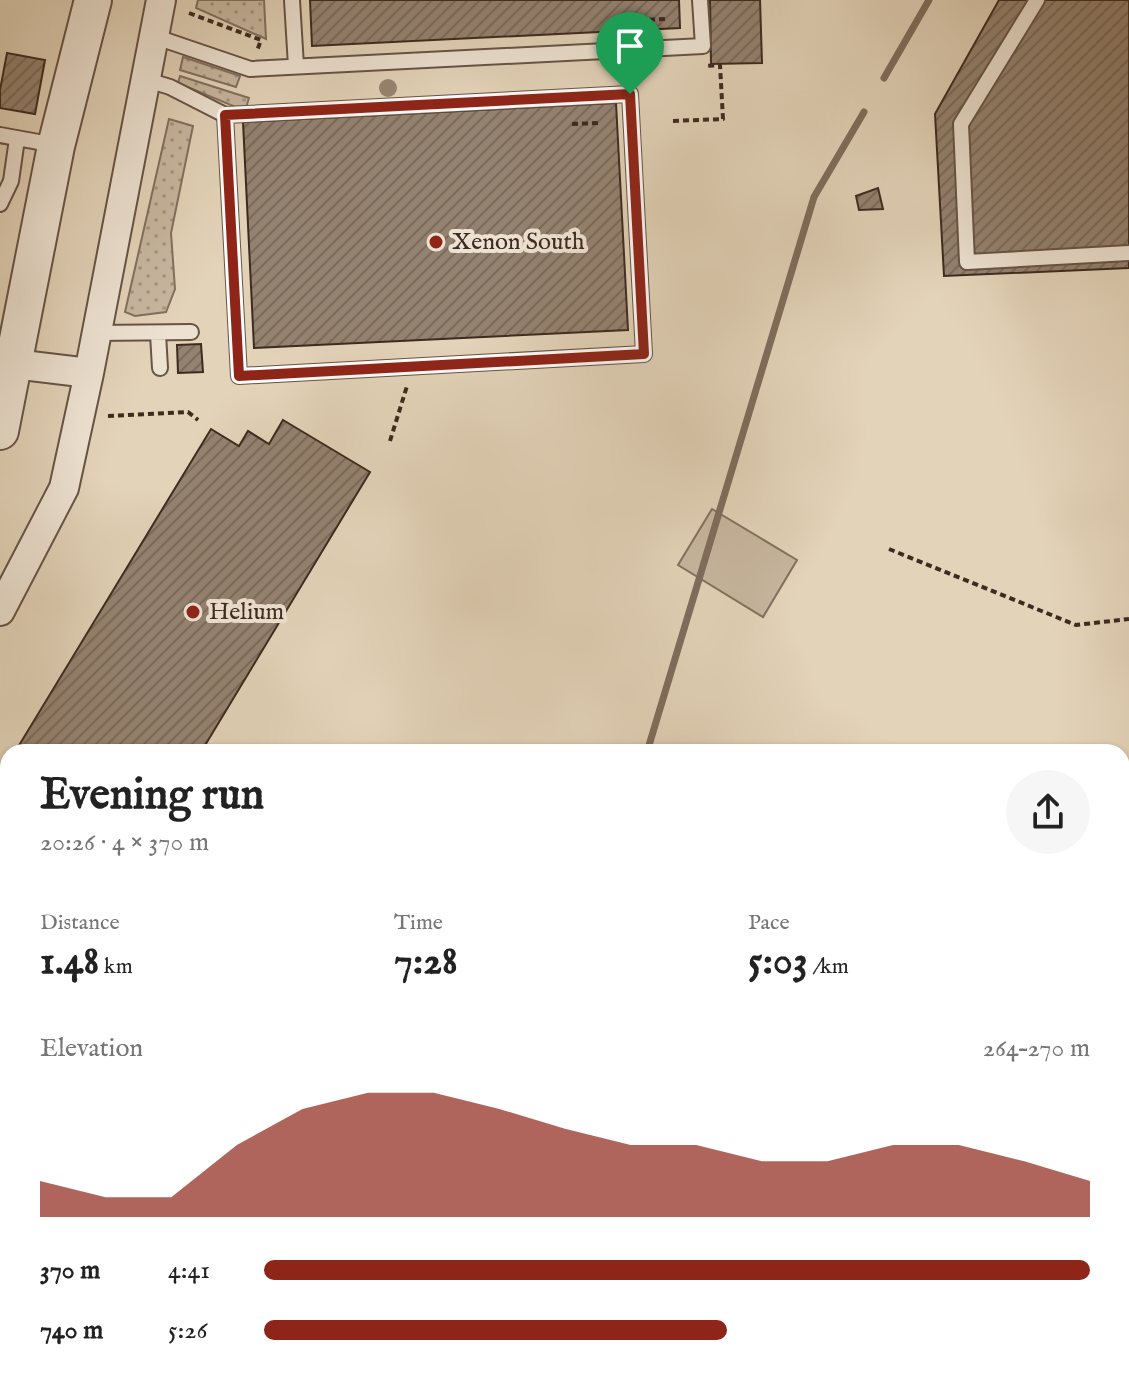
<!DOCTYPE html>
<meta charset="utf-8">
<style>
:root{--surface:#fff;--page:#f6f6f6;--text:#222;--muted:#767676;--accent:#8f2418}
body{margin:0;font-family:"IM FELL English",serif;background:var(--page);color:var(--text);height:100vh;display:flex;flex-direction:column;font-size:30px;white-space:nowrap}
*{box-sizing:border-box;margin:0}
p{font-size:26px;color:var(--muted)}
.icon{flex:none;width:44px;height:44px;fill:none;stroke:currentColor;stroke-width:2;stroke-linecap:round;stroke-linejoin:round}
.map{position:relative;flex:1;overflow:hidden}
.sheet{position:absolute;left:0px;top:744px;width:1130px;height:634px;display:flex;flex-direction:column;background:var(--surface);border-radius:24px 24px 0 0;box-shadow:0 2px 6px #0004}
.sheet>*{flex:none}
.pin{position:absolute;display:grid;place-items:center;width:68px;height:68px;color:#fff;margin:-82px -34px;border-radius:50% 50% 50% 0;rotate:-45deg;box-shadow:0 0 8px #0007}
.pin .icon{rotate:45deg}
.round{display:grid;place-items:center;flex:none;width:84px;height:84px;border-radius:42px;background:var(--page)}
.head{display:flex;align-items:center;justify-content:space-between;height:136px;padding:0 40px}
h1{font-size:44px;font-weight:800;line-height:60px}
.figures{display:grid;grid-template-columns:repeat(3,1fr);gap:12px;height:136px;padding:8px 40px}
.figures div{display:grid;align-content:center}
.figures b{font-size:40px;font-weight:800}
.figures small{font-size:22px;font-weight:400}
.figures p{font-size:22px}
.chart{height:224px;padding:16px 40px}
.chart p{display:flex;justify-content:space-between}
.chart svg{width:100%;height:144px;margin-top:8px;fill:var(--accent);opacity:.7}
ul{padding:0 40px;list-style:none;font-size:26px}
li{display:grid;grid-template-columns:128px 96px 1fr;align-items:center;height:60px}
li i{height:20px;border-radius:10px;background:var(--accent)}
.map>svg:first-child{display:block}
.grass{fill:#c7b69f;stroke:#827060;stroke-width:2}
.garden{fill:url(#garden-dots);stroke:#827060;stroke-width:2}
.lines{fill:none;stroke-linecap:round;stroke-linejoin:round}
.stream{stroke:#7f6d5d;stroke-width:7}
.building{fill:url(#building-hatch);stroke:#3e2a20;stroke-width:2}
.service-casing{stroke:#675446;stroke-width:18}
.minor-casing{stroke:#675446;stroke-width:32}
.tertiary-casing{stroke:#675446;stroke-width:40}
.path{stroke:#3e2a20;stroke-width:4;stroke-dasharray:6 4;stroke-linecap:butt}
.service{stroke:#ede2d2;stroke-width:14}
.minor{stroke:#ede2d2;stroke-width:28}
.tertiary{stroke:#ede2d2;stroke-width:36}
.tree{fill:#978573}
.route-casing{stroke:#fff;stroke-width:16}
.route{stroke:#8f2418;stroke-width:10}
.poi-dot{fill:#8f2418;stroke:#ede2d2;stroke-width:3}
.labels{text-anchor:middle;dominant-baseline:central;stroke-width:8;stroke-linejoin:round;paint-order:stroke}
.poi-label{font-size:24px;fill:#3e2a20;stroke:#ede2d2;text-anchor:start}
</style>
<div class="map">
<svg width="1129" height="1377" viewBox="0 0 1129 1377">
<defs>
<pattern id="garden-dots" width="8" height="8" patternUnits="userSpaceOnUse" patternTransform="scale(2)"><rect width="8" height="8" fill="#c7b69f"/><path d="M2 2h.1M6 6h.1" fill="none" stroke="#a39481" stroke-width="1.8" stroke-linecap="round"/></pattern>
<pattern id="building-hatch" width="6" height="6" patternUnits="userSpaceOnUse" patternTransform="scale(2)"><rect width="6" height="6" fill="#948270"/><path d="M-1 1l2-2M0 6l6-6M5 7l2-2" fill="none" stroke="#7a6b5c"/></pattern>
</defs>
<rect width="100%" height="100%" fill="#e3d3b9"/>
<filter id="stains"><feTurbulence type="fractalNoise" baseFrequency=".0025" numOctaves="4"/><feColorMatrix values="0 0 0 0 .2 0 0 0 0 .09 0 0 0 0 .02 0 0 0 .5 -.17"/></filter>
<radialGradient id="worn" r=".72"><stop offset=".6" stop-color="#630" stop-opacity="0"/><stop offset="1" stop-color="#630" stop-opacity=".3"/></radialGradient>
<!-- grass -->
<path class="grass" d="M712,509l85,51 -34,57 -85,-52z"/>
<!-- garden -->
<path class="garden" d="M198,0h66l2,39 -70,-31z
M183,57l57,19 -4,11 -56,-17z
M180,76l69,22 -4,13 -67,-28z
M169,119l24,7 -22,107 4,56 -9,23 -31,4 -10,-4z"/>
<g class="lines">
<!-- stream -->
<path class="stream" d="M884,78l45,-78
M647,752l167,-555 50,-85"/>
</g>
<!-- building -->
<path class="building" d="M310,0h369l1,28 -368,18z
M710,0h50l2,63 -51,1z
M999,0h130v268l-185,8 -9,-162z
M7,53l38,7 -10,54 -35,-6v-18z
M616,103l12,227 -374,18 -11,-226z
M878,188l5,21 -24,1 -3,-14z
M201,344l2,28 -25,1 -1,-28z
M283,420l87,52 -169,280h-186l196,-323 28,17 9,-15 21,13z
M8,763v113l-8,-4v-96z
M1129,1328v49h-174l25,-7h142v-40z"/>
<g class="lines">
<!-- service casing -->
<g class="service-casing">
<path id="service" d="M292,0l4,66
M1037,0l-76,124 6,138 162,-9
M153,36l97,33 453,-23 -3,-46
M144,79l26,8 55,28 405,-21 14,260 -405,22 -14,-261
M0,135l55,10
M0,204l11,-23 6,-42
M96,333l95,-1
M158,334l2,34"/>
</g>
<!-- minor casing -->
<g class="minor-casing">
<path id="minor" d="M14,364l75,9
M0,611l64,-123 25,-115 72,-373
M0,1308l8,-3
M1122,1313l7,-2
M101,1370l7,7
M875,1377l27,-7"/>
</g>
<!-- tertiary casing -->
<g class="tertiary-casing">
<path id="tertiary" d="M0,431l56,-285 37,-146"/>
</g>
<!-- path -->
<path class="path" d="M189,13l72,27 -4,11
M619,21l46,-2
M673,121l50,-2 -3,-54 -14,1
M572,124l26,-1
M108,416l80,-4 10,8
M390,441l17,-55
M889,549l187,76 53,-6
M1122,1212l7,-4
M661,1377l11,-7"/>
<!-- service -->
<use href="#service" class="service"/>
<!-- minor -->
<use href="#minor" class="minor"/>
<!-- tertiary -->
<use href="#tertiary" class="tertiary"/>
</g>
<!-- trees -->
<circle class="tree" cx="388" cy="88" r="9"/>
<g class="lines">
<!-- route casing -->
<g class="route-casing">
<path id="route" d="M630,94l14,260 -405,22 -14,-261z"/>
</g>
<!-- route -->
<use href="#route" class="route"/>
</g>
<!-- markers -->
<g class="poi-dot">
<circle cx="436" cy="242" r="8"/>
<circle cx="193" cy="612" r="8"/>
</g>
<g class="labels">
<!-- poi labels -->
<g class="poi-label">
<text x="452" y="242">Xenon South</text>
<text x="209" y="612">Helium</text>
</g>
</g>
<rect width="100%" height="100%" filter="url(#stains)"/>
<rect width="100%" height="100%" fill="url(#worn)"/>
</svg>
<div class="pin" style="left:630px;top:94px;background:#1e9e55"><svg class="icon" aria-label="arrive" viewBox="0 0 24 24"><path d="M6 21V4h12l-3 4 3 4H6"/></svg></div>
<section class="sheet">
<div class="head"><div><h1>Evening run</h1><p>20:26 · 4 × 370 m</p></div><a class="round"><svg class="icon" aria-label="share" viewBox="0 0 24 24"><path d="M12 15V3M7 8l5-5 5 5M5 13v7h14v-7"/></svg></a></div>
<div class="figures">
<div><p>Distance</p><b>1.48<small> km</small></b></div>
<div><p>Time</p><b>7:28</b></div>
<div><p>Pace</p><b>5:03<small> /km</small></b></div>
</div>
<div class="chart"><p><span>Elevation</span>264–270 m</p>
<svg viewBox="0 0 160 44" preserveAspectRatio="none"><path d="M0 44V33L10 38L20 38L30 22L40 11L50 6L60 6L70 11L80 17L90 22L100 22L110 27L120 27L130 22L140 22L150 27L160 33V44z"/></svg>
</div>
<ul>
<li><b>370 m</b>4:41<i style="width:100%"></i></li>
<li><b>740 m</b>5:26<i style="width:56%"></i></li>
</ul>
</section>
</div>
